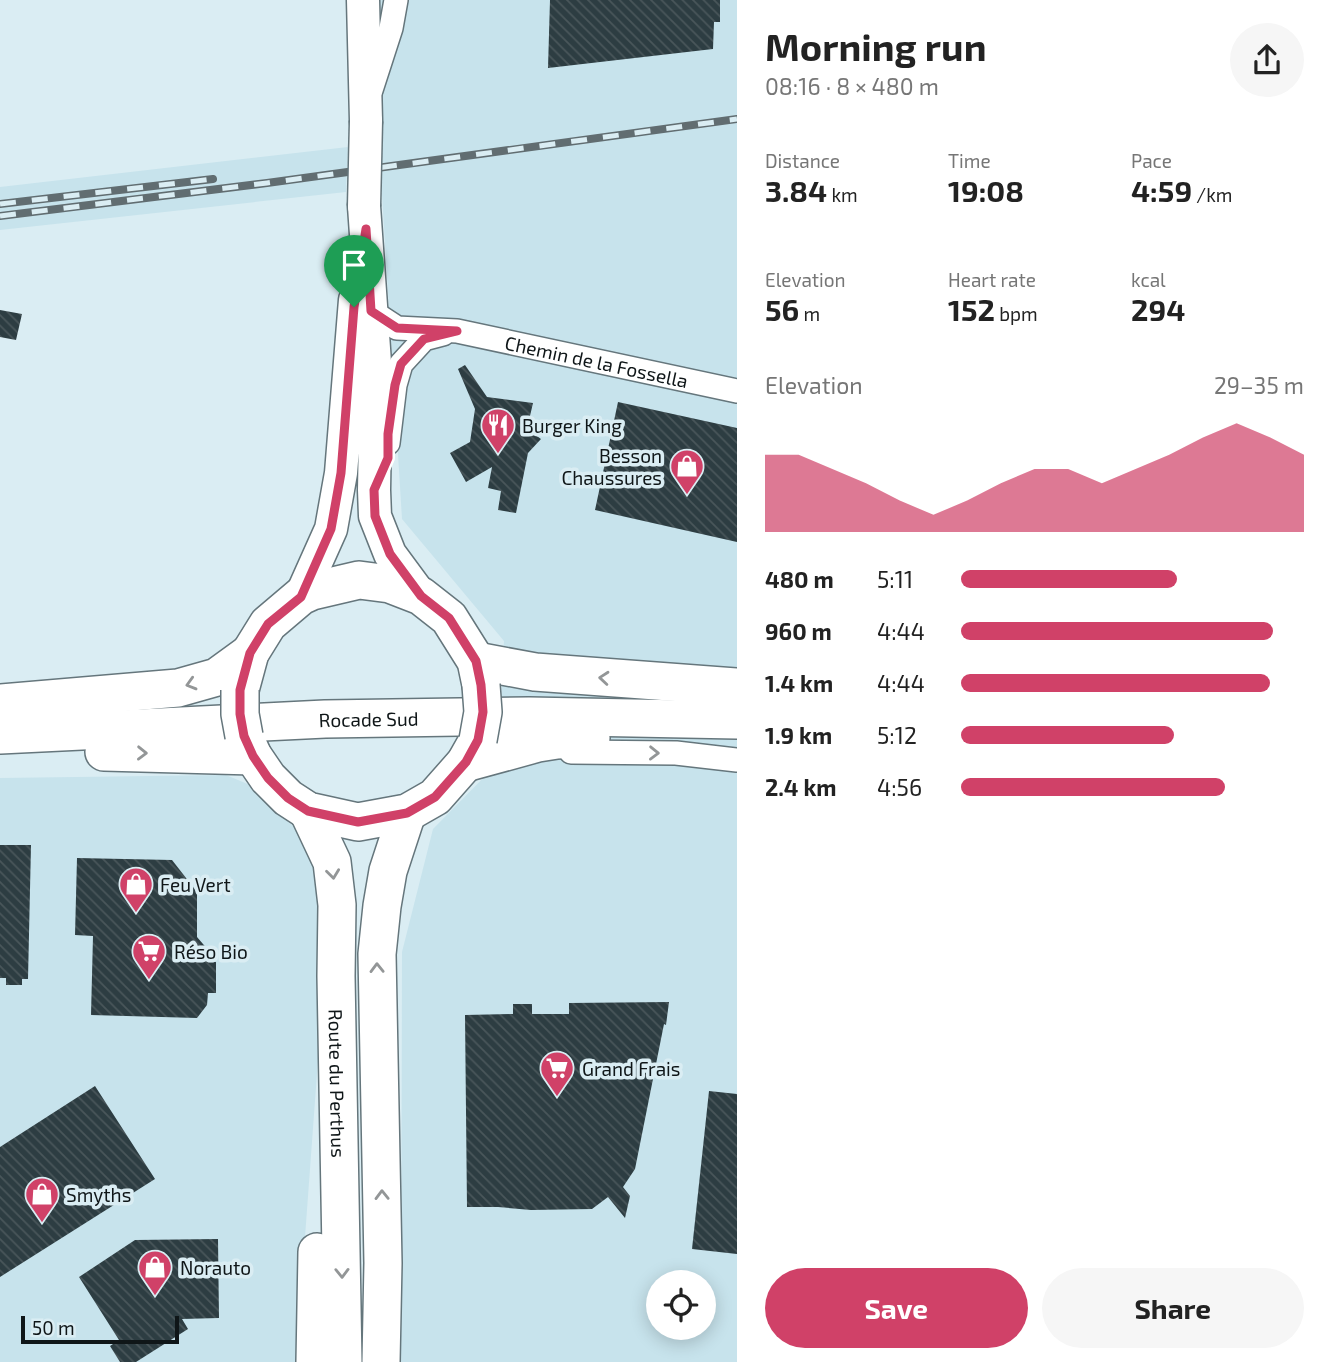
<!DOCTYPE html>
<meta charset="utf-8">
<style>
:root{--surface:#fff;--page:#f6f6f6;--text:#222;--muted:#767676;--accent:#d04168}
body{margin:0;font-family:"Exo 2",sans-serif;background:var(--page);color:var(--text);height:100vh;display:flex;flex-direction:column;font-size:26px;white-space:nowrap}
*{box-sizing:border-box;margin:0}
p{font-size:23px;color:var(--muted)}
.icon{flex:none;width:38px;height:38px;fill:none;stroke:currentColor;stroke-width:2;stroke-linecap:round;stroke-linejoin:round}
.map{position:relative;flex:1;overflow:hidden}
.panel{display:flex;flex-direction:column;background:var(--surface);width:595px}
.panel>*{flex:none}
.tools{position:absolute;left:646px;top:1270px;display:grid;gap:14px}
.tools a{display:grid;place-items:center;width:70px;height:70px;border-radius:50%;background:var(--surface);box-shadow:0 4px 18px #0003;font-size:35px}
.scale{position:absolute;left:21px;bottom:18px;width:158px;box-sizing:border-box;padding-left:7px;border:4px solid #0f1618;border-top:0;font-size:19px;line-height:24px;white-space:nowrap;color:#0f1618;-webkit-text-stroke:5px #daedf3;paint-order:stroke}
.pin{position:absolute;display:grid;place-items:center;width:60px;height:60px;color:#fff;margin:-72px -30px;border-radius:50% 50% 50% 0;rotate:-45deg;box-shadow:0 0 7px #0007}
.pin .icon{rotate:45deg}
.round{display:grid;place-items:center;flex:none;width:74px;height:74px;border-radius:37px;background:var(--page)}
.headline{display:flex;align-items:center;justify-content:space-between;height:119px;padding:0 28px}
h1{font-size:38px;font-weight:700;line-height:52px}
.figures{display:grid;grid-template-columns:repeat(3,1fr);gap:10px;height:119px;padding:7px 28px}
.figures div{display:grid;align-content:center}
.figures b{font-size:30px;font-weight:700}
.figures small{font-size:19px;font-weight:400}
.figures p{font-size:19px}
.chart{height:196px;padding:14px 28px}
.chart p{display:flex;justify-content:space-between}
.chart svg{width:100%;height:126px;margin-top:7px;fill:var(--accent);opacity:.7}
.cta{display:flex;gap:14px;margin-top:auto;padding:14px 28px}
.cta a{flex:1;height:80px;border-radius:42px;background:var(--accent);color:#fff;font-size:28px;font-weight:700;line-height:80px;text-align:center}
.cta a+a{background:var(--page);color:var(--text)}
ul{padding:0 28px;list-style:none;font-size:23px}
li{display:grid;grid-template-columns:112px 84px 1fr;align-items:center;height:52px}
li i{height:18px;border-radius:9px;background:var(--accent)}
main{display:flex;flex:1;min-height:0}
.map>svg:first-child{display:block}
.built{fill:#c7e3ec;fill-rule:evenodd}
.building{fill:url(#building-back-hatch)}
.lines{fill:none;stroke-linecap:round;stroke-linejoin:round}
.minor-casing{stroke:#65767c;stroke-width:26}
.secondary-casing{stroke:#65767c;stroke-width:35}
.primary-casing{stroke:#65767c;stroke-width:40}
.minor{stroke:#fff;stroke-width:23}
.secondary{stroke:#fff;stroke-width:32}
.primary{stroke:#fff;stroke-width:37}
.rail-casing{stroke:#616d71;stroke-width:8}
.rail{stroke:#daedf3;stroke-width:5;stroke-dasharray:16;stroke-linecap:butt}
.secondary-bridge-casing{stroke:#65767c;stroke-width:35;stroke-linecap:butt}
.primary-bridge-casing{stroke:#65767c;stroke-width:40;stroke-linecap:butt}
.secondary-bridge{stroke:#fff;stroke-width:32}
.primary-bridge{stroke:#fff;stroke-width:37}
.oneway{stroke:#939697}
.route-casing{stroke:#fff;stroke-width:14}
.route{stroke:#d04168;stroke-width:9}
.labels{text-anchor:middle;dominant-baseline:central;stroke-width:7;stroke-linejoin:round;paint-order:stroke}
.street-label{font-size:19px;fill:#0f1618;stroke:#daedf3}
.poi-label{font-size:19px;fill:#0f1618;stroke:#daedf3;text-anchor:start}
</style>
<main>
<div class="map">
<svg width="737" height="1362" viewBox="0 0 737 1362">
<defs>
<pattern id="building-back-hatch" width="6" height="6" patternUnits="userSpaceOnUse" patternTransform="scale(1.75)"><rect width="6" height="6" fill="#2d3d42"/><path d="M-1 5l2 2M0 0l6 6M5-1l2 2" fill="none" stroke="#49565a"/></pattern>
</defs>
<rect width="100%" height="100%" fill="#daedf3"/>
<!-- built -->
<path class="built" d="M365,0h372v1362h-336l1,-410 31,-123 65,-66 6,-122 -102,-122 -23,-373zM658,1283h46v45h-46z
M348,147l-2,45 -346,38v-43z
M226,775l24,10 45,43 19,30 10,36 -3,125 -16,218v125h-305v-584z"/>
<!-- building -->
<path class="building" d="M550,0h170v22h-6l-1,27 -165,19z
M0,310l22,4 -6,26 -16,-3z
M465,365l22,32 46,6 -6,26 14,10 -13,14 -12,60 -18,-3 3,-19 -13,-3 4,-21 -26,15 -16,-29 20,-11 5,-33 -17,-40z
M618,402l119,26v114l-142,-32z
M0,845h31l-3,134h-6v6h-16v-7h-6z
M77,858l95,2 25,32v45l12,14 -1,10 8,1v31h-8l-1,12 -10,13 -106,-3 2,-79 -18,-1z
M669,1002l-3,23 -2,-1 -29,145 -12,18 7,9 -5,22 -17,-21 -16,12 -61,1 -33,-3h-31l-2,-192 48,-1v-10h19v10h37v-11z
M95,1086l60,93 -155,98v-130z
M709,1091l28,3v160l-45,-5z
M218,1239l1,79 -37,1 6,10 -52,33h-16l-10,-16 9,-6 -40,-63 56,-37z"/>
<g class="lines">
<!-- minor casing -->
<g class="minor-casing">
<g id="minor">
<path d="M371,90l20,-62 5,-28"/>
<path id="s1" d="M371,311l26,17 60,3 280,60"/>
<path d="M388,443l7,-58 6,-21 23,-25 19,-5"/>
<path d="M571,752l105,1 61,7"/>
</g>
</g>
<!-- secondary casing -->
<g class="secondary-casing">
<path id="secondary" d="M363,0l3,121
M364,206l12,171 -2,113 1,26 15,38 31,42
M301,596l30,-67 10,-56 14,-173"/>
</g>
<!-- primary casing -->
<g class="primary-casing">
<g id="primary">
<path d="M476,661l59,11 202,15"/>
<path d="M240,690l10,-37 18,-29 33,-28 11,-5 47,-11 31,4 31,12 28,22 27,43 5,24"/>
<path d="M0,703l178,-15 39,-11 33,-24"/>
<path id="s2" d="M0,735l325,-16 204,-3 208,4"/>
<path d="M244,736l9,20 15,22 20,20 20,13 50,11 49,-9 28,-16 30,-34 13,-23"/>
<path d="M104,752l149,4"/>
<path d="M465,763l73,-20 19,-3 34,-2"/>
<path id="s3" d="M308,811l24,51 5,43 -1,71 7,386"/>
<path d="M315,1362l2,-110"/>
<path d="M381,1362l2,-99 -6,-309 5,-48 6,-35 19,-58"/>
</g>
</g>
<!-- minor -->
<use href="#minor" class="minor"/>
<!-- secondary -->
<use href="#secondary" class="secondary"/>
<!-- primary -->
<use href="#primary" class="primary"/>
<!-- rail casing -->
<g class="rail-casing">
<path id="rail" d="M0,204l213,-25
M0,216l267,-33 470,-64"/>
</g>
<!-- rail -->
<use href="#rail" class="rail"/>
<!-- secondary-bridge casing -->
<g class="secondary-bridge-casing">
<path id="secondary-bridge" d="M364,206l2,-85"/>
</g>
<!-- primary-bridge casing -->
<g class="primary-bridge-casing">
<path id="primary-bridge" d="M240,690v24l4,22
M478,740l5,-28 -2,-27"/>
</g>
<!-- secondary-bridge -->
<use href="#secondary-bridge" class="secondary-bridge"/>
<!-- primary-bridge -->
<use href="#primary-bridge" class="primary-bridge"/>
</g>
<!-- one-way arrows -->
<defs><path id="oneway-chevron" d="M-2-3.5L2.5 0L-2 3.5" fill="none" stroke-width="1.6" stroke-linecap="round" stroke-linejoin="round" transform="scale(1.75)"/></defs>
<g class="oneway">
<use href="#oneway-chevron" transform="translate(604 678) rotate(-175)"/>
<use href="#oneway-chevron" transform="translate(191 684) rotate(164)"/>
<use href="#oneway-chevron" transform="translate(142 753) rotate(1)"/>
<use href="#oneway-chevron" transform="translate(654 753) rotate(1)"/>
<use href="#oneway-chevron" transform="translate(333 874) rotate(83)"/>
<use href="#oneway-chevron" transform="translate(377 968) rotate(-91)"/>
<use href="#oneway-chevron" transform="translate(382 1195) rotate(-91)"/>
<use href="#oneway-chevron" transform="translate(342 1273) rotate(89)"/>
</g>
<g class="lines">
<!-- route casing -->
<g class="route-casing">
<path id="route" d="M366,229l5,82 26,17 60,3 -33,8 -23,25 -6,21 -7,49v24l-14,32 1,26 15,38 31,42 28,22 27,43 5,24 2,27 -5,28 -12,22 -31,35 -28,16 -49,9 -50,-11 -20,-13 -20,-20 -15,-22 -9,-20 -4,-22v-24l10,-37 18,-29 33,-27 30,-68 10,-56 13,-166z"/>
</g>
<!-- route -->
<use href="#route" class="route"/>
</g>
<!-- icons -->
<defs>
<g id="restaurant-pin" transform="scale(1.75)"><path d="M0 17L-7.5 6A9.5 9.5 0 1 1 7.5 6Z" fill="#d04168" stroke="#daedf3"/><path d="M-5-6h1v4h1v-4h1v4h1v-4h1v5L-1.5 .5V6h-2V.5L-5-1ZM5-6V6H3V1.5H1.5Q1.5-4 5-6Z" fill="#fff"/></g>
<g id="shop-pin" transform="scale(1.75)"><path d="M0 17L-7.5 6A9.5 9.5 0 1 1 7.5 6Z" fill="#d04168" stroke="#daedf3"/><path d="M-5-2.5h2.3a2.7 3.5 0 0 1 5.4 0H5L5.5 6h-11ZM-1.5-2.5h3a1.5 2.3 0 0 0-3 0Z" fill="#fff"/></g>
<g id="supermarket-pin" transform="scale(1.75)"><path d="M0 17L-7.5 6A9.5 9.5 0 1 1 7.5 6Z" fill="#d04168" stroke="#daedf3"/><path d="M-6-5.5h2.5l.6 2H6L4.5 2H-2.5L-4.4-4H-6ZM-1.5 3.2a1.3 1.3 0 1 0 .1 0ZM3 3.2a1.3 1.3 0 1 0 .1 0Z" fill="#fff"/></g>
</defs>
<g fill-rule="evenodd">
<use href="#restaurant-pin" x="498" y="425"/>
<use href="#shop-pin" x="687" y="466"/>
<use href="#shop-pin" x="136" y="884"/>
<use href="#supermarket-pin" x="149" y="951"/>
<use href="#supermarket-pin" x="557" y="1068"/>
<use href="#shop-pin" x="42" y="1194"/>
<use href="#shop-pin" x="155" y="1267"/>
</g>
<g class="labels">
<!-- street labels -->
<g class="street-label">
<text stroke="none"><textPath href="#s1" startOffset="234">Chemin de la Fossella</textPath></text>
<text stroke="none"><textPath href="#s2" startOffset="369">Rocade Sud</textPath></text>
<text stroke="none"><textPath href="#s3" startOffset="278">Route du Perthus</textPath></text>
</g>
<!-- poi labels -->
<g class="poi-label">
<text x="522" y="425">Burger King</text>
<text x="662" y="455" text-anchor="end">Besson<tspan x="662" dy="22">Chaussures</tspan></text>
<text x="160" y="884">Feu Vert</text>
<text x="174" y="951">Réso Bio</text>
<text x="582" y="1068">Grand Frais</text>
<text x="66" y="1194">Smyths</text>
<text x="180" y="1267">Norauto</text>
</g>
</g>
</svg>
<div class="tools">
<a><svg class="icon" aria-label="locate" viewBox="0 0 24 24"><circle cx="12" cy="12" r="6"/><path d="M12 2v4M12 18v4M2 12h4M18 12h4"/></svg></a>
</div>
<div class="scale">50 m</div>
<div class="pin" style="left:354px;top:307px;background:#1e9e55"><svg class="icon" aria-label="arrive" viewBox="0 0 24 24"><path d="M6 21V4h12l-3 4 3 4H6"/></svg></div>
</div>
<section class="panel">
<div class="headline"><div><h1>Morning run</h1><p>08:16 · 8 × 480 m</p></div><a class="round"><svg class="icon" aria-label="share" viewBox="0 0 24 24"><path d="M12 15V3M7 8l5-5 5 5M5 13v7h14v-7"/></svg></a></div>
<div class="figures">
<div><p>Distance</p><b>3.84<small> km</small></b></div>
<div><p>Time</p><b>19:08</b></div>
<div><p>Pace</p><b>4:59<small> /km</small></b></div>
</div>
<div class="figures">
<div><p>Elevation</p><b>56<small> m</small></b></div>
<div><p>Heart rate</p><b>152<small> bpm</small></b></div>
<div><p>kcal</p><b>294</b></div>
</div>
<div class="chart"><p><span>Elevation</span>29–35 m</p>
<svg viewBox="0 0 160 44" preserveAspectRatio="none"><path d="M0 44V17L10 17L20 22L30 27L40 33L50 38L60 33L70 27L80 22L90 22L100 27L110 22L120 17L130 11L140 6L150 11L160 17V44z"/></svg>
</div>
<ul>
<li><b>480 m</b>5:11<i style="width:63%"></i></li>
<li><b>960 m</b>4:44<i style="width:91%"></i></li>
<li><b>1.4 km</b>4:44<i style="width:90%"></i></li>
<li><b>1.9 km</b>5:12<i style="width:62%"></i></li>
<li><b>2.4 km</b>4:56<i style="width:77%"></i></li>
</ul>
<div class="cta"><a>Save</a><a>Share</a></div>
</section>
</main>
